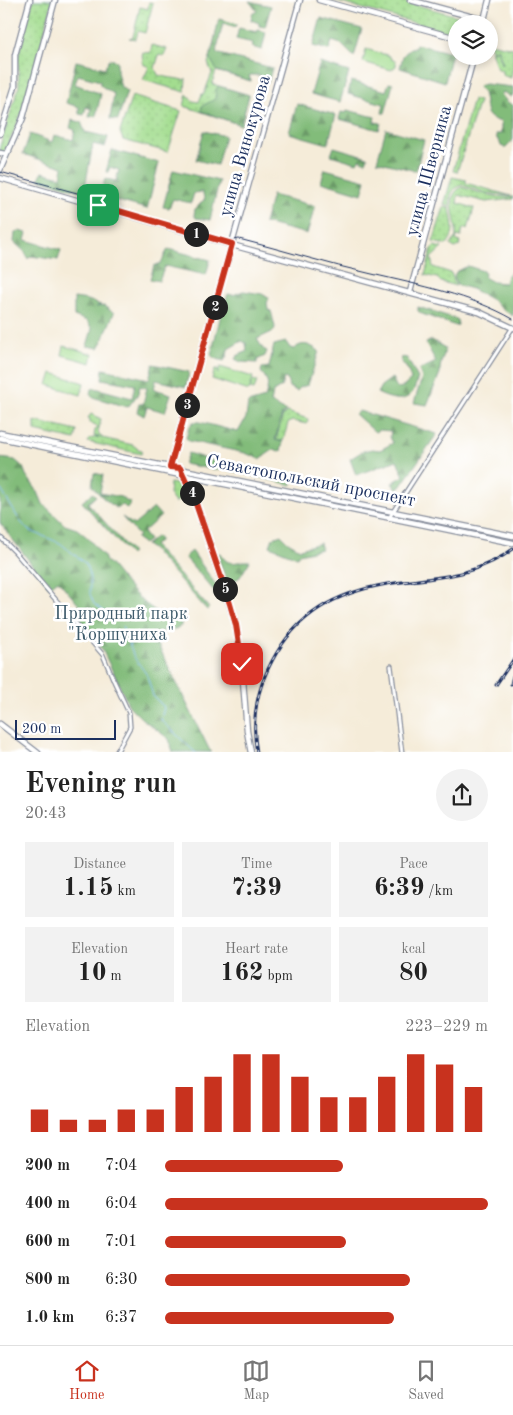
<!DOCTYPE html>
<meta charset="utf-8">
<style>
:root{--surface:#fff;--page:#f2f2f2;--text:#222;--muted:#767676;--line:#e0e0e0;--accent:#c8321e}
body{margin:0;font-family:"Old Standard TT",serif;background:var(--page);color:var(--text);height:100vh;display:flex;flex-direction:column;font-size:19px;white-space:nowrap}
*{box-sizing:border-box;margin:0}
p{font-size:16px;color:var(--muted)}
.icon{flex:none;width:28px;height:28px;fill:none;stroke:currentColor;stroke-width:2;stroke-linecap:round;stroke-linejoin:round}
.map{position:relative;height:752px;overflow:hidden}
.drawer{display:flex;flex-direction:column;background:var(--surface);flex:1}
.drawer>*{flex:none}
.controls{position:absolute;left:448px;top:15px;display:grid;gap:10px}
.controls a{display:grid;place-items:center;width:50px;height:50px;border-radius:50%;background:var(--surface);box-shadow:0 2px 8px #0003;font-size:25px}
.scale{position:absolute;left:15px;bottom:12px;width:101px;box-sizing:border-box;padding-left:5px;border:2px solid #1b2f5e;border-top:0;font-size:14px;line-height:18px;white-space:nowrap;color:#1b2f5e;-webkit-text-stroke:4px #fff;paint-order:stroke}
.pin{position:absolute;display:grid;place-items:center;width:42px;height:42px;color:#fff;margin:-21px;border-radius:10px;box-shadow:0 2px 8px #0006}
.km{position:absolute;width:25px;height:25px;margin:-12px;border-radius:50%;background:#222;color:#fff;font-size:14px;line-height:25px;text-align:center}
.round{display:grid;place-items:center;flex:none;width:52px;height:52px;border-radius:26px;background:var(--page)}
.head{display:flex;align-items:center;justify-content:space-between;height:85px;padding:0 25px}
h1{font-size:28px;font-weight:800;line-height:38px}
.metrics{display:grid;grid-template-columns:repeat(3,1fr);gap:8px;height:85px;padding:5px 25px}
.metrics div{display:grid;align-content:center;border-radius:0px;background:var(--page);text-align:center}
.metrics b{font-size:25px;font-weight:800}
.metrics small{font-size:14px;font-weight:400}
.metrics p{font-size:14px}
.chart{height:140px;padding:10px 25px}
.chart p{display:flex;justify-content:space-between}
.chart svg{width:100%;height:90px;margin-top:5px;stroke:var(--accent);stroke-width:6}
ul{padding:0 25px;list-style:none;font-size:16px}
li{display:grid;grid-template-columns:80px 60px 1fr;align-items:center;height:38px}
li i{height:12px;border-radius:6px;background:var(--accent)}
.tab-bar{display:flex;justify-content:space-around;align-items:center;height:70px;border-top:1px solid var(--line);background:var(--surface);font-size:14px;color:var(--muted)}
.tab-bar a{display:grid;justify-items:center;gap:2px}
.tab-bar .current{color:var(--accent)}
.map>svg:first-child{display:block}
.grass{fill:url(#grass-dots);stroke:#5f8676}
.forest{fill:url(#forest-firs);stroke:#4e766c}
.pitch{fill:#a3dd8f;stroke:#5f8676}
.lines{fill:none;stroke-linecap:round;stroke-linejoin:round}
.stream{stroke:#7dbbf0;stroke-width:1}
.street-casing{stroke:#888e9c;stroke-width:5.5}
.secondary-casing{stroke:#888e9c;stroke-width:7}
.street{stroke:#fff;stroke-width:3}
.secondary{stroke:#fff;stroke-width:4.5}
.tram{stroke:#1b2f5e;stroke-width:1}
.rail-casing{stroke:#1b2f5e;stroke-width:3}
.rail{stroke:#fff;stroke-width:1;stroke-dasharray:4;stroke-linecap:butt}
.route-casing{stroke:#fff;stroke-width:10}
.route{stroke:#c8321e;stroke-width:6}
.labels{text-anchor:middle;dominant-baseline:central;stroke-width:5;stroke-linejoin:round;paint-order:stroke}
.street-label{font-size:18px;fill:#1b2f5e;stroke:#fff}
.park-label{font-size:18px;fill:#3d5a6a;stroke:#fff}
</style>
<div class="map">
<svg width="513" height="753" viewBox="0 0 513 753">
<defs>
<pattern id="grass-dots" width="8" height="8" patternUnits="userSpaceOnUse" patternTransform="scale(1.25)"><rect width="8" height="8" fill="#a3dd8f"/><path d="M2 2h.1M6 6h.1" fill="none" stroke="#8cbe7e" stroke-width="1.8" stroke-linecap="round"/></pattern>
<pattern id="forest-firs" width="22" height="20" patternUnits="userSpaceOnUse" patternTransform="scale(1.25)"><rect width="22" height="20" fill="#82bc7a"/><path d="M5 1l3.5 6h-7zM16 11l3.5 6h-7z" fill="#6a9967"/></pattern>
</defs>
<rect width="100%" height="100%" fill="#fff"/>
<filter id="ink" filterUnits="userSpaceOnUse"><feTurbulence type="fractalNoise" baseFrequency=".02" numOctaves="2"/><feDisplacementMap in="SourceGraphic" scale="10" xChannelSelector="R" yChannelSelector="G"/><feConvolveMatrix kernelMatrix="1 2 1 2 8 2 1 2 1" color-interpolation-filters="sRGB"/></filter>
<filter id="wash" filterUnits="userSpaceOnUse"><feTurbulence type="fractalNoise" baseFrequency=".0096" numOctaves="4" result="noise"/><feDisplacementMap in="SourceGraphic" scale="20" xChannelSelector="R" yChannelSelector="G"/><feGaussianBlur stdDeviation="1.12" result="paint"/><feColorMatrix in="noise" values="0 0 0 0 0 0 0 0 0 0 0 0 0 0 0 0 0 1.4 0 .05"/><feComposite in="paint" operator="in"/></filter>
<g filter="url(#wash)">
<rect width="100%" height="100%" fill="#f5ecd9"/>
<!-- grass -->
<path class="grass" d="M33,0h20l-30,110 -18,42h-5v-6l19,-60 -1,-29z
M331,0h68l80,22v2h-23v10z
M149,2l4,1 -8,30 -7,-2 -2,8 -7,-1 4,-1 7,-30 8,2z
M490,43l23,5v19l-2,11 -9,-3v-4l-5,-2 -6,-18 6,-1 5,14h1l-5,-15 -6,1z
M152,45l15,4 -3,7 -5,-1 -4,13 3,7c10,3 17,3 26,5l2,-2 -1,14 -42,-12 6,-13 -6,-3 -1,-12 8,1z
M210,57l39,19 2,5 -35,-10 -4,13 37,11 -8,30 -57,-19 3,-12 6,7 6,1 3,-8h2l8,-21 -4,-10z
M132,96l49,15 -13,41 -45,-12 -3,-8z
M473,99l6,2 -22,71 -4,-1z
M452,177l14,3v3l45,13 -25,-3 -24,-8c-11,4 -12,10 -12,21l-6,-1z
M462,187c17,6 33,11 51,10v2l-27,3 -28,-7 -1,8 17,5 -6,21 -5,-1 -2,9 -4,-1 -1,4 4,2 -1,4 -4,2 -5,-3c3,-3 6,-6 6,-10 2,-15 -13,-39 6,-48z
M444,207l6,1c2,15 7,25 -4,37l-13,-3z
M434,246l8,2 -11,10 2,9 18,6 5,13 -15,-4 -4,-4 -12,-3 7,-27z
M287,412l21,7 -1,5 -15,-3 -4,2 -5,18 -7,-1 7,-25z
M91,414l10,5 -3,14 4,4h-4l35,8 5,4 4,1 -1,4 -53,-12 1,-3 9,-2 -4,-1 1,-6 3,-2 -2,-3 -6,-2v-4l-2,-1z
M35,421l42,10 -2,9 -40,-9z
M220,463l72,20v2l-68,-16h-12z
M170,483l17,3 6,13 -1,2 -6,-8 -11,10 -6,-9z"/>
<!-- forest -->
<path class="forest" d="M249,1l22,5 -6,21 -6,-1v-3l-8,-3 1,-6 5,-3z
M321,18l41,11 -8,28 -13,-13 -9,-3 -3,9 -16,-4z
M219,19l18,5 -2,3 -12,-4 -7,30 56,15 -4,15 -8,-8h-10l-1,1 2,5 -34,-10 -7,-13z
M239,28l18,4 1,-2 8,2 -4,18 -10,-3 1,-4 -17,-4z
M416,44l36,9 -7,29 -45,-14 3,-12 7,-8h5z
M109,59l8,2v11l4,15 6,4 -9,29 -8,-1 4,-25 -14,-9v-4l-22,-6 -3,9 26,10 -5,22 -7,1 2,-8 -5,-2 -2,8 -5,-1v-7l-13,-4 10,-42 29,7z
M320,63l29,9 -9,30 -29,-8z
M351,81l35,10 3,-8 4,1 -8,29h-3l2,-9 -36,-10z
M485,84l28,3v8l-2,2 -8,-5 -2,2 6,8 6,3v35l-7,8 -5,-2 -2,-6 -2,-1 -1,-5h5v-12c-17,-5 -14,-10 -17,-25 0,-4 -4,-8 -6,-11z
M219,86l30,9 -8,30 -40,-14 1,-5 13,-7 1,-10z
M297,104l39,11 -8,29 -39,-11z
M347,110l28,7 -1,5 7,1 -2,7 -40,-11 2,-7 5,1z
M72,120l9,2 4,10 23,5 -3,10 -12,-3 -9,48 -45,-13 3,-7 19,5 2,-10 -40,-13 7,-20 22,8 2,-7 19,5 2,-10 -5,-2z
M386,129l38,11 -8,31 -39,-10z
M204,131l21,5 -8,29 -21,-5z
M334,147l34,10 -2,5 -7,-3 -2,4 -26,-8z
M112,150l47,13 -12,46 -47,-13 5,-17 11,2 3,-11 -9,-3 -2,5h-2z
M325,169l41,11 -4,14 -41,-12z
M173,170l46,11 -9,39 -14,-2 -2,-3 1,-6 10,-10 -3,-7 -8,1 -3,10 -18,-4 -4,9 -6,-1z
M272,195l43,11 -8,28 -43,-11z
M19,231l8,2 -2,7 36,10 -3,10 -27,-4 -3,3 -3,-7 -11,-10 1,-9z
M168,249l42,11 -4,15 -41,-9 -6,15 -9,-2 4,-13 7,-3z
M468,266l15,5 2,3 -1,3 9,5 12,1 2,-7 6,-5v45l-14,-9 -5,-6 -22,-12 -15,-4 -3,-9 2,-4z
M243,291l19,3 7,4 -2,5 1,7 3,1 4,16 -1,4 -17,8 6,10 4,2 -2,5 -8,4v3l-16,-1 -6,-3 2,-3 10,-5 -1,-8 -4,-2 -14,8 -1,7 -3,5 -10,-3 -3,-3 11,-45 6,-16 5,1z
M74,298l14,2 13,5 -5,2 8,-1 10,7 -15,35 -12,-2 5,-17 -5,-8 -13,-5z
M418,307l39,12 1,6 -2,1 -34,-12 -4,-3z
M432,340l13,8c-1,9 -6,17 -5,25l-13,32 -13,-2 8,-25 -3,-8 17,-8 -10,-19z
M286,342l4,6 4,1c9,-8 16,-4 25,2l-11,34 -7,2 -4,4 -8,-4 -2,-8 -3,-1 -3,9 -8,5 -2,11 15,8 -4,3 -7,26 8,2 -2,9 -8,-1 -13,9 -15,-6 -56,-12 -3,-3 3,-10 4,-6h7l38,10 8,-14 2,-15 17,-5c3,-12 5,-16 -4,-26l1,-4 7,-1 5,-22z
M402,357l5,1 11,20c-2,5 -3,11 -6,15 -8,11 -25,5 -35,0l4,-7 11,-8 5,10 6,-1 8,-7 -3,-10 -7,-9z
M153,364l36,8 -3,15 -30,-7 -2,9 17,5 -6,18 -18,-5 -3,9 -7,-4 2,-8h4l4,-16 -7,-2 -2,8 -10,13 -36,-10 -2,-4 2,-4 3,-1 37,10 3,-13 -33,-6 1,-10 46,10z
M359,411l78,23 -37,53 -4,2 -4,-6 12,-7 -7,-16 -41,15 -6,-16 13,-8 9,-2 8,1 13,-7 -3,-6 1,-6 -12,-1 -4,2 -20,-18z
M188,453l31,10 -8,6 -27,-5z
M0,458l15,2 8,7 3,8 12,17 5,12 22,21 12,4 11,9 17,20v2c3,3 5,4 8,8 20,25 36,45 68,54v4l-6,3 -23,4 57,116 3,3h-39l-4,-13 -28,-21 -12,-12 -27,-57 -27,-32 8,-7 -25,-30 -9,7 -49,-64z
M94,473l9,2 -3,18 21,4 5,4 5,1 -4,7 -4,-4 -7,3 -14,-11 -10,-11z
M93,493l3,3 -8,7 44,50 -2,2 -48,-53z
M154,508l7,8 -17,15v3l5,6 -5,4 -8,-6 3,-2 -17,-19 12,8z
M281,535l7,7 12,7 20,-6 1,6 -22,5 -2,3 -27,-11 3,-8z
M157,536l3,4 -6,6 55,62 -2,2 -54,-60 -7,-5z
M192,551l26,37 6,14 -3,1 -8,-9 2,-2 -30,-35z
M220,553c9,16 16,7 30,8l-10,16 -9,6 -5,-4 -9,-25z"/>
<!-- pitch -->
<path class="pitch" d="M366,49l24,7v2l6,4v4l-5,4 -28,-8z
M64,346l29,8 -2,9 -29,-8z
M220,367l33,10 -1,3 5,1 -3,9 -4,-1 2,-8 -3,10 -37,-12 3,-10h3v5z
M52,373l32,10 -3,12 -33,-10z"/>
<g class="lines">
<!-- stream -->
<path class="stream" d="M0,488l20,33 8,9 32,13 26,21 4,14v16l4,10 16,11
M122,626l12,31 13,18 6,21 11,11 -3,13 35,33"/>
</g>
</g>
<g filter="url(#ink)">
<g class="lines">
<!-- street casing -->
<g class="street-casing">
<path id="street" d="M389,518l124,-191
M0,537l15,15 88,103 11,26 15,32 1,14 -14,26
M391,666l11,87"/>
</g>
<!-- secondary casing -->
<g class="secondary-casing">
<path id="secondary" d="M319,0l137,38
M410,0l74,20
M483,24l6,-24
M0,134l15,-48v-31l15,-55
M0,153l5,1 4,-3
M0,170l23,-52 32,-118
M0,178l232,67 247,67 34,16
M410,292l64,-236
M0,433l513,103
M0,438l513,105
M169,469l131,-469
M183,474l11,24 42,127 7,55 4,51 4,22
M0,724l38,29"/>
</g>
<!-- street -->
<use href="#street" class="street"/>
<!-- secondary -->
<use href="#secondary" class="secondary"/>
<!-- tram -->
<path class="tram" d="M0,172l88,24 9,10 127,36 15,-3c44,11 88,25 133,35 47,11 99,21 141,45"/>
<!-- rail casing -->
<g class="rail-casing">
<path id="rail" d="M511,684l2,-8
M496,685l17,-25
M257,753c-6,-32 0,-64 15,-92 25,-47 63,-68 115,-77 26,-4 52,-5 78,-12 17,-5 34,-12 48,-23"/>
</g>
<!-- rail -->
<use href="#rail" class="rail"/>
</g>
</g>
<g class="lines" filter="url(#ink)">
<!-- route casing -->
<g class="route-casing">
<path id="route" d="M98,205l134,39 -62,223 10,1 14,30 36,106 6,21 6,39"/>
</g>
<!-- route -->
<use href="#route" class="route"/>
</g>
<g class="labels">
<!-- street labels -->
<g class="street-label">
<text transform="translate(245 146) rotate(-74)">улица Винокурова</text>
<text transform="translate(429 171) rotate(-75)">улица Шверника</text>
<text transform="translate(311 481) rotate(11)">Севастопольский проспект</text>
</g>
<!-- park labels -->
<g class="park-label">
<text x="121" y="614">Природный парк<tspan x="121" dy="21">"Коршуниха"</tspan></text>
</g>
</g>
</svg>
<div class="controls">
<a><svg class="icon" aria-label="layers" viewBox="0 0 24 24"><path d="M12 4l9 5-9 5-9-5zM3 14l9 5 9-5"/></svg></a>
</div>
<div class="scale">200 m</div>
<div class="pin" style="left:98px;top:205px;background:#1e9e55"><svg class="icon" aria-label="arrive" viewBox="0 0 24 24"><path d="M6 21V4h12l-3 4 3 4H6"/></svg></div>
<div class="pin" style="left:242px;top:664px;background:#d93025"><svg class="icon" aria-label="check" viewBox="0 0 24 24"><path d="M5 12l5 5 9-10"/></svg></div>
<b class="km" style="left:196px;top:234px">1</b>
<b class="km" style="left:215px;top:307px">2</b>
<b class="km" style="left:187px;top:405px">3</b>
<b class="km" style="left:192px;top:493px">4</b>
<b class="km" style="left:225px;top:589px">5</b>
</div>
<section class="drawer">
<div class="head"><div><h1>Evening run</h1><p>20:43</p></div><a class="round"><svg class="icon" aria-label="share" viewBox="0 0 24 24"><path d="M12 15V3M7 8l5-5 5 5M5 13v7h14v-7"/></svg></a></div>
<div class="metrics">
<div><p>Distance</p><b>1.15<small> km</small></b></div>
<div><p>Time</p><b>7:39</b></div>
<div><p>Pace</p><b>6:39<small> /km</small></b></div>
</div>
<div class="metrics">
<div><p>Elevation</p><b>10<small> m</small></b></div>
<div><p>Heart rate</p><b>162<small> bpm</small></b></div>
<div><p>kcal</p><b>80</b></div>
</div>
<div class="chart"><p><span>Elevation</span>223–229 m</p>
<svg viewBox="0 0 160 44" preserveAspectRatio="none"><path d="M5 44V33M15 44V38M25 44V38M35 44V33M45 44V33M55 44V22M65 44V17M75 44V6M85 44V6M95 44V17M105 44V27M115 44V27M125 44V17M135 44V6M145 44V11M155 44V22"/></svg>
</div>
<ul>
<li><b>200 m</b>7:04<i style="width:55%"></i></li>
<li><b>400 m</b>6:04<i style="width:100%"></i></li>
<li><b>600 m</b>7:01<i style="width:56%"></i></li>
<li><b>800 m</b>6:30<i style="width:76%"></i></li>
<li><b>1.0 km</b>6:37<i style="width:71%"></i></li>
</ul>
</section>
<nav class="tab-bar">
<a class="current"><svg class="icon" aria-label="home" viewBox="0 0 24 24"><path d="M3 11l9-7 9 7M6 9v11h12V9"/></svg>Home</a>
<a><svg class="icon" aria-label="map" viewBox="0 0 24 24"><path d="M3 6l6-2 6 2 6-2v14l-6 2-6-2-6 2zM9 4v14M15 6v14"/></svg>Map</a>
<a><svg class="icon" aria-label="saved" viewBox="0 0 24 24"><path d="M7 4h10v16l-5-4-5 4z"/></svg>Saved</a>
</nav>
